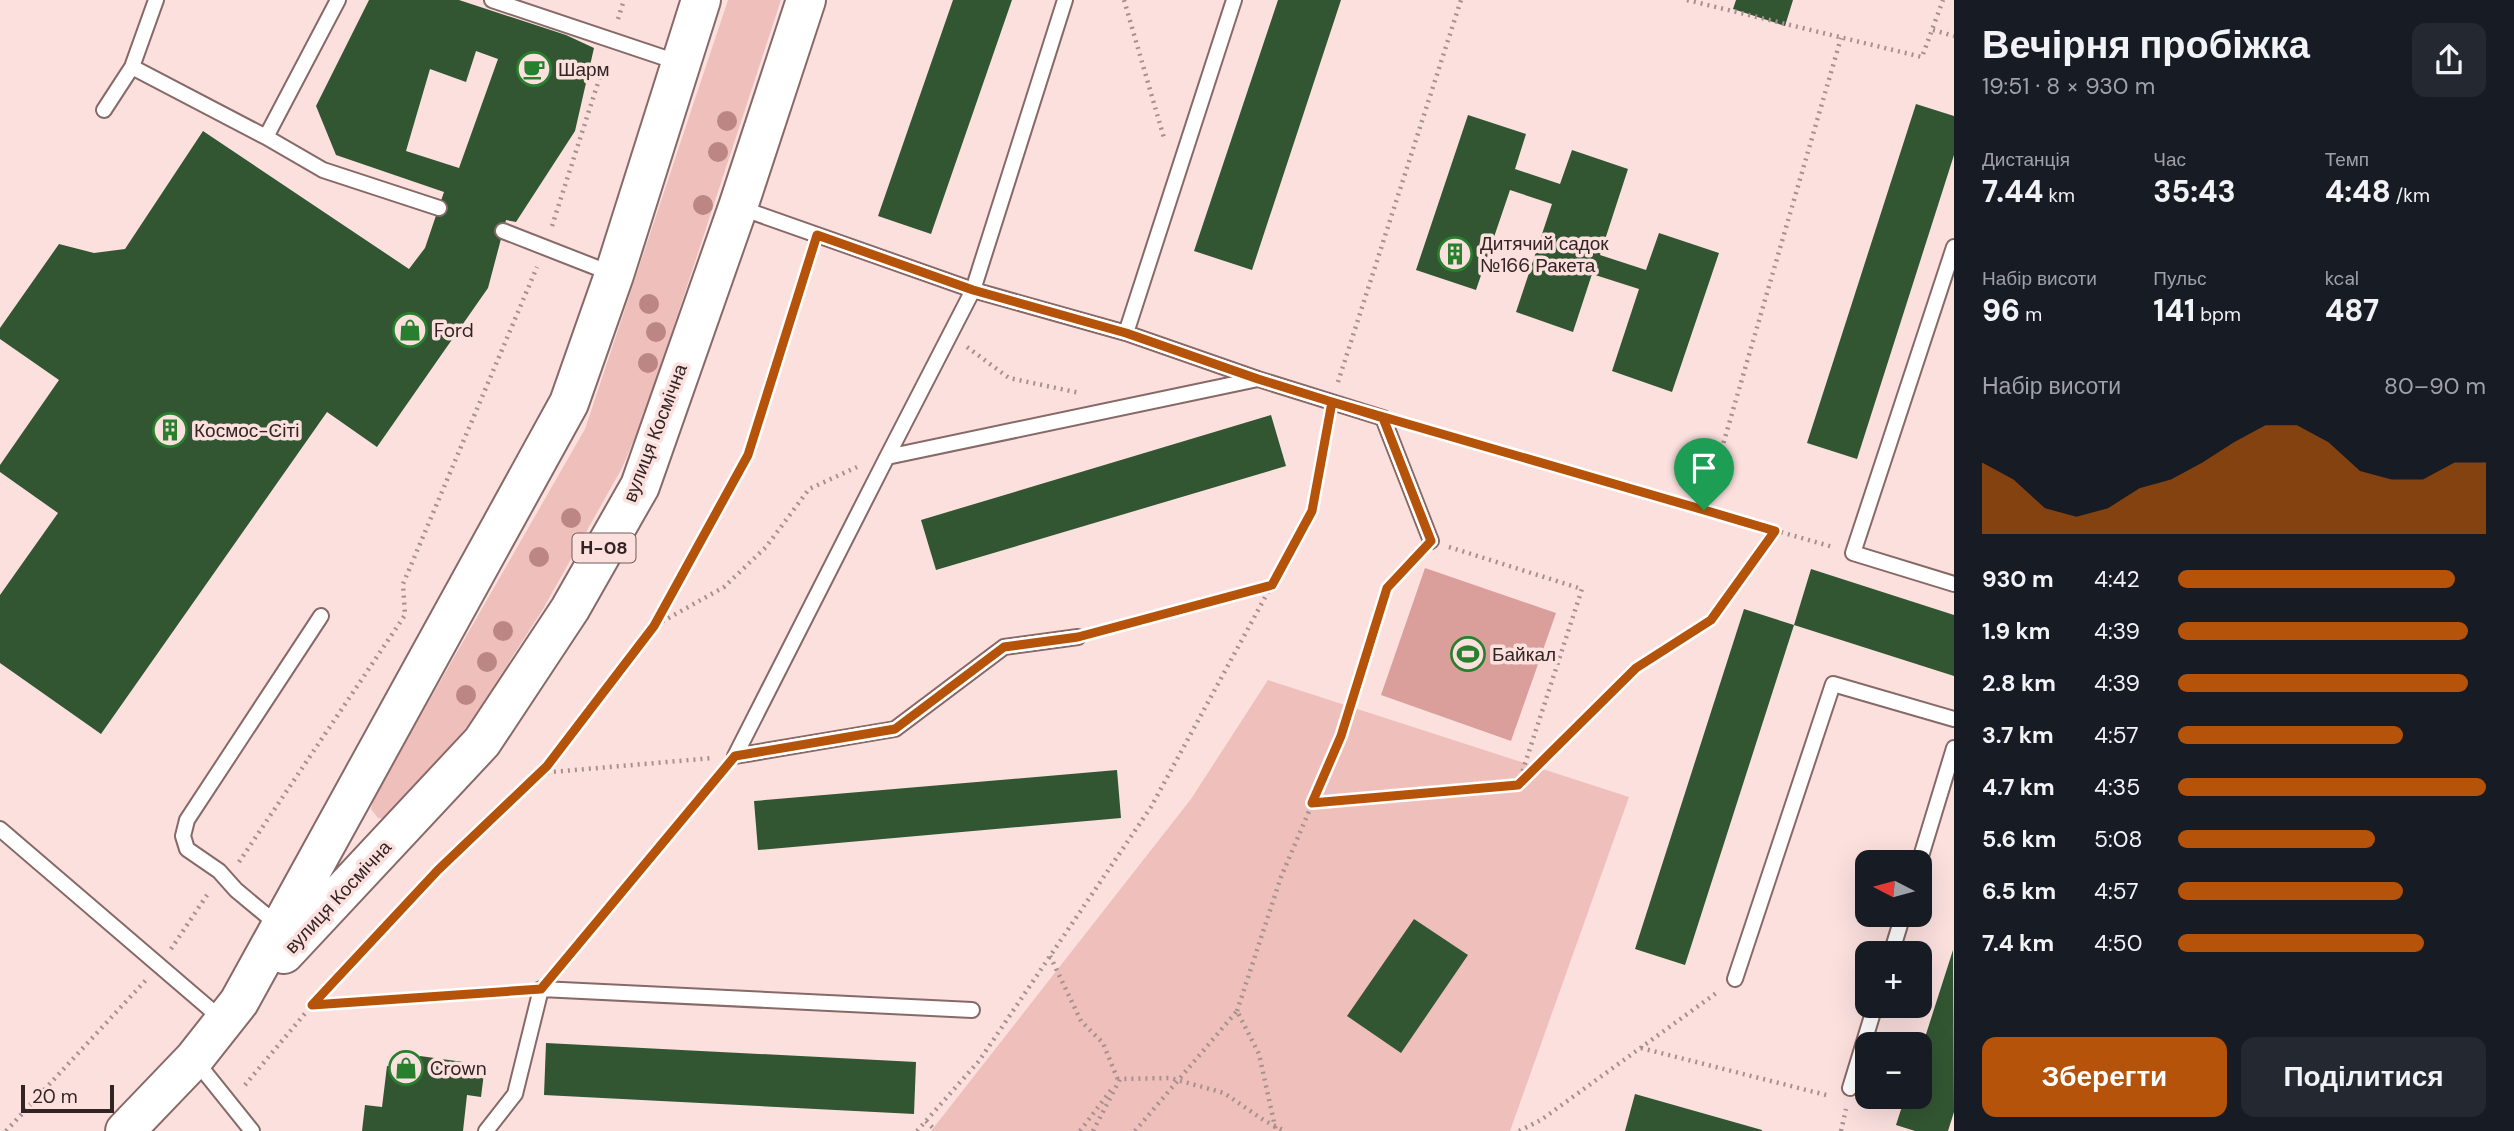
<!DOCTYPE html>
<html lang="uk">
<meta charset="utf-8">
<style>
:root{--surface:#171b24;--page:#242831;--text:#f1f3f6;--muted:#9ea1a6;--accent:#b45309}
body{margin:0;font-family:"DM Sans",sans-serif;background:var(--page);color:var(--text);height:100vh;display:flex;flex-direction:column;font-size:26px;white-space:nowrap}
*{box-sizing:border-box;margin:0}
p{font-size:23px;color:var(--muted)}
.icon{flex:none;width:38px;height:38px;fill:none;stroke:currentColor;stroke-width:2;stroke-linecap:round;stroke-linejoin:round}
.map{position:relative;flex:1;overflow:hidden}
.details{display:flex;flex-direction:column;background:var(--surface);width:560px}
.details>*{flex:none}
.needle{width:46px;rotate:276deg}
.fabs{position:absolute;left:1855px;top:850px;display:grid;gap:14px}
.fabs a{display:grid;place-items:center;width:77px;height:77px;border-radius:14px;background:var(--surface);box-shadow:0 7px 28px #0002;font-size:35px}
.scale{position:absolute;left:21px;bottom:18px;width:93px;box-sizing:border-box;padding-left:7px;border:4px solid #312423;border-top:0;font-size:19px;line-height:24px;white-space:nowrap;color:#312423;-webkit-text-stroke:5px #fbe0de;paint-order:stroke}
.pin{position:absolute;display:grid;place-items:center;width:60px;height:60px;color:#fff;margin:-72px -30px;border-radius:50% 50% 50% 0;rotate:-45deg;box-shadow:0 0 7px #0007}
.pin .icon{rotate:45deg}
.round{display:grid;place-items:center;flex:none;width:74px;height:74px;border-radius:14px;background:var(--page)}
.summary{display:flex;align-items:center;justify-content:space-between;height:119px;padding:0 28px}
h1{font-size:38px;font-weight:800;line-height:52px}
.figures{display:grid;grid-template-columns:repeat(3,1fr);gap:10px;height:119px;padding:7px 28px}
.figures div{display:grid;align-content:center}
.figures b{font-size:30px;font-weight:800}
.figures small{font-size:19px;font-weight:400}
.figures p{font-size:19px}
.chart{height:196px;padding:14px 28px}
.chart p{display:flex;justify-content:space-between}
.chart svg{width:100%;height:126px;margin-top:7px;fill:var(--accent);opacity:.7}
.primary-button{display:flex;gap:14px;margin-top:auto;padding:14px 28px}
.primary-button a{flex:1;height:80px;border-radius:14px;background:var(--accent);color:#fff;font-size:28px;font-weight:800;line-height:80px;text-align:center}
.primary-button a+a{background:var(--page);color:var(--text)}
ul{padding:0 28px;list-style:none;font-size:23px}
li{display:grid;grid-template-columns:112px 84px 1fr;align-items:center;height:52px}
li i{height:18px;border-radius:9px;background:var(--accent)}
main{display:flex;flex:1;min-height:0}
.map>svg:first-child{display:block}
.green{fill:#efbfbb}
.water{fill:#db9f9b}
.building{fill:#325632;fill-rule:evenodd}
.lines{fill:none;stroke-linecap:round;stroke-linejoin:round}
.lane-casing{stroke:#876967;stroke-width:18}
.primary-casing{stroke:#876967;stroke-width:42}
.path{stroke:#a6918f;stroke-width:4.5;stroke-dasharray:2 5;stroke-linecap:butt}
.lane{stroke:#fff;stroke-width:14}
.primary{stroke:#fff;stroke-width:38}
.tree{fill:#bc8685}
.route-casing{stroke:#fff;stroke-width:14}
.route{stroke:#b45309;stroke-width:9}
.labels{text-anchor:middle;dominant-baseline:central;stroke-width:7;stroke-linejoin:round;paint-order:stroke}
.shield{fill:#fbe0de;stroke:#6e5c5b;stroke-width:2}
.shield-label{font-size:18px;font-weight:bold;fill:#312423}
.poi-label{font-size:19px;fill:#312423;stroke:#fbe0de;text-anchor:start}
.street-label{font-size:19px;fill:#312423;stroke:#fbe0de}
</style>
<main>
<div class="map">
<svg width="1954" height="1131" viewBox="0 0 1954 1131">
<rect width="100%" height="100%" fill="#fbe0de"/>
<!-- green -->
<path class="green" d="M728,0h53l-136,414 -23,54 -79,141 -75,117 -72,87 -10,6 -8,-1 -7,-9 3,-12 211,-368z
M1268,680l361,117 -119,334h-579l260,-332z"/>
<!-- water -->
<path class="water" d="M1425,568l131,45 -45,128 -130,-46z"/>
<!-- building -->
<path class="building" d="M369,0h90l107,35 28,13 -19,83 -59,91 -10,-2 -18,68 -111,159 -50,-35 -226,322 -101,-71v-68l58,-82 -58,-41v-7l59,-85 -59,-41v-11l59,-84 35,9 31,-4 78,-118 206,138 16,-21 19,-56 -108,-37 -20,-49zM476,51l22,8 -39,109 -53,-17 24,-82 36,13z
M953,0h59l-81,234 -53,-18z
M1278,0h63l-89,270 -58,-19z
M1736,0h57l-8,26 -52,-17z
M1916,104l38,12v39l-97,304 -50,-16z
M1468,115l58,19 -11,35 45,15 12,-34 56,19 -28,86 46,15 13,-37 60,20 -47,139 -60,-21 27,-82 -47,-15 -19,58 -57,-20 36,-108 -42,-14 -34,100 -60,-20z
M1271,415l15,51 -350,104 -15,-50z
M1811,569l143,46v61l-160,-51z
M1744,609l50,16 -109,340 -50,-16z
M1117,770l4,48 -363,32 -4,-49z
M1414,919l54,36 -67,98 -54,-37z
M1953,950l1,162 -6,19h-33l-19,-6 9,-28h15v-44z
M546,1043l370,19 -2,52 -370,-19z
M420,1056l65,9 -4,32 -14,-2 -4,36h-101l3,-26 17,2 5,-41 19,2 1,-6 12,1z
M1635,1094l127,36v1h-137z"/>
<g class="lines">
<!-- lane casing -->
<g class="lane-casing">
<path id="lane" d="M492,0l188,63
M132,67l24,-67
M104,110l28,-43 134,70 57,33 116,38
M266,137l72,-137
M738,207l235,83 153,43 132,46 125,39 48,123
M503,231l110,43
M1954,247l-101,306 101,31
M1126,333l108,-333
M887,457l86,-167 92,-290
M1078,637l-74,10 -109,82 -160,27 152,-299 371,-78
M0,829l224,192
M1919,863l35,-115
M278,925l-42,-35 -17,-19 -32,-22 -4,-13 4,-16 134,-204
M1891,954l12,-39
M1735,979l98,-295 121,35
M195,1060l57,71
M1850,1088l25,-82
M486,1131l29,-37 26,-105 431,21"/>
</g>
<!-- primary casing -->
<g class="primary-casing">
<path id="primary" d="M284,954l198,-212 88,-133 70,-123 98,-279 68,-207
M125,1131l69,-72 45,-57 330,-599 45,-128 87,-275"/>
</g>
<!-- path -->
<path class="path" d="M1124,0l40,138
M1687,0l235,57 21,-57
M618,19l6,-19
M1933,30l21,6
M552,226l53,-165
M967,347l42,31 71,15
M1338,382l123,-382
M1411,426l422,121
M1704,510l137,-472
M1449,547l133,42 -64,196
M656,625l68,-38 42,-40 43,-58 48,-22
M1099,631l171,-45
M540,773l173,-15
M1313,803l205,-18 118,-117 75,-48 64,-89
M239,862l166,-247 -2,-31 134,-317
M171,949l38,-57
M1050,956l31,65 22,22 15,37
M559,968l162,-195
M313,1005l205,-15
M1237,1011l44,-134 60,-141 46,-148 30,-32
M1641,1048l189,48
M245,1085l83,-99 110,-116 109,-104 107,-140 94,-171 62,-199
M926,1121l10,10
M6,1131l140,-151
M917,1131l62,-70 172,-254 161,-296 16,-87
M1080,1131l31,-41
M1093,1131l27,-52 50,-1 54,15 41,28 20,10
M1135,1131l102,-120 22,43 17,77
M1519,1131l22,-11 178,-129
M1841,1131l5,-22"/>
<!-- lane -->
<use href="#lane" class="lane"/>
<!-- primary -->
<use href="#primary" class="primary"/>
</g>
<!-- trees -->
<g class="tree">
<circle cx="727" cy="121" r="10"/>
<circle cx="718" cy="152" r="10"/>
<circle cx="703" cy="205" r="10"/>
<circle cx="649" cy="304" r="10"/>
<circle cx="656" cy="332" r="10"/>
<circle cx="648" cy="363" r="10"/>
<circle cx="571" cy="518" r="10"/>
<circle cx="539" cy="557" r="10"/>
<circle cx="503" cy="631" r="10"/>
<circle cx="487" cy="662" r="10"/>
<circle cx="466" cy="695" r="10"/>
</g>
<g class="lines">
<!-- route casing -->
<g class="route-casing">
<path id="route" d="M1704,510l-372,-108 -74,-23 -132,-46 -153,-43 -156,-55 -69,220 -94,171 -107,140 -109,104 -126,135 229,-16 194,-233 160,-27 109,-82 74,-10 194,-52 40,-74 20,-109 51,16 48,123 -44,47 -46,148 -29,67 206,-18 118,-117 75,-48 64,-89 -71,-21"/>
</g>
<!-- route -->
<use href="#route" class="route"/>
</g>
<!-- icons -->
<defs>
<g id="cafe-ring" transform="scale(1.75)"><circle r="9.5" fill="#fbe0de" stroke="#28802f" stroke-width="1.5"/><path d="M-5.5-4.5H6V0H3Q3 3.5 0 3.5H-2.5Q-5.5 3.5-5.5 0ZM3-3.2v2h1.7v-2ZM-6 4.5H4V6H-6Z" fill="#28802f"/></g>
<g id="building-ring" transform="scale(1.75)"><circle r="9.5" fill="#fbe0de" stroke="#28802f" stroke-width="1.5"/><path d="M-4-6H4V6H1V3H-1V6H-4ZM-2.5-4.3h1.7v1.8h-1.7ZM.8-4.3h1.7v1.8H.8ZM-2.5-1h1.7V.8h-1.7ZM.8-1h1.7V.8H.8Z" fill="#28802f"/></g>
<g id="shop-ring" transform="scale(1.75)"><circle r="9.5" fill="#fbe0de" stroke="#28802f" stroke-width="1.5"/><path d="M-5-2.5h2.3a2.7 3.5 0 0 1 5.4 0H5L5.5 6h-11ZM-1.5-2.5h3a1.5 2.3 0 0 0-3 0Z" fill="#28802f"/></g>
<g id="stadium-ring" transform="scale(1.75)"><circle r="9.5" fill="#fbe0de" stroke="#28802f" stroke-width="1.5"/><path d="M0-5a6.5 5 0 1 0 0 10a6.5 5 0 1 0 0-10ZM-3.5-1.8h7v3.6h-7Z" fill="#28802f"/></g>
</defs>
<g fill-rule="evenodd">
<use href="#cafe-ring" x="534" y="69"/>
<use href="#building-ring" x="1455" y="254"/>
<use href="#shop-ring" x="410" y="330"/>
<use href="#building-ring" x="170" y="430"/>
<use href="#stadium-ring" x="1468" y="654"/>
<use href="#shop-ring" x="406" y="1068"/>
</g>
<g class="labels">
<!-- shield labels -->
<rect class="shield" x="572.5" y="533.5" width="63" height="29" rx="5"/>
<g class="shield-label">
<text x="604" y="548">Н-08</text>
</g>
<!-- poi labels -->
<g class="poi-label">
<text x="558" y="69">Шарм</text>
<text x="1480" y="243">Дитячий садок<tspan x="1480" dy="22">№166 Ракета</tspan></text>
<text x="434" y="330">Ford</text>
<text x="194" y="430">Космос-Сіті</text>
<text x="1492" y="654">Байкал</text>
<text x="430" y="1068">Crown</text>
</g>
<!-- street labels -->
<g class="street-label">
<text transform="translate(655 433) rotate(-69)">вулиця Космічна</text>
<text transform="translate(338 897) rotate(-47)">вулиця Космічна</text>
</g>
</g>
</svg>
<div class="fabs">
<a><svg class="needle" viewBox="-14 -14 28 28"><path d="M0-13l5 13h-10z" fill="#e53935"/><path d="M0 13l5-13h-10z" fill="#9ea1a6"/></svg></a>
<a>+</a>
<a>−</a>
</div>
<div class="scale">20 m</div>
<div class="pin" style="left:1704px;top:510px;background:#1e9e55"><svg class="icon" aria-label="arrive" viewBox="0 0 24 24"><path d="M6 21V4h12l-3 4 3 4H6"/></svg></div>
</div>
<section class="details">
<div class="summary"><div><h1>Вечірня пробіжка</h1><p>19:51 · 8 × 930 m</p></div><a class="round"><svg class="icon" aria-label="share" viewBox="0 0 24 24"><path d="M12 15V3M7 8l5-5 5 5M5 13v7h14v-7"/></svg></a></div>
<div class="figures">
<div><p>Дистанція</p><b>7.44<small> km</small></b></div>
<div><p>Час</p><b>35:43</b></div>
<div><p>Темп</p><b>4:48<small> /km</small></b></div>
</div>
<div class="figures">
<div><p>Набір висоти</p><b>96<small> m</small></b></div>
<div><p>Пульс</p><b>141<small> bpm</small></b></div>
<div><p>kcal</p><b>487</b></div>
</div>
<div class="chart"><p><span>Набір висоти</span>80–90 m</p>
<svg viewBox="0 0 160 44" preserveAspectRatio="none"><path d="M0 44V19L10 25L20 35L30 38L40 35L50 28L60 25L70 19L80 12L90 6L100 6L110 12L120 22L130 25L140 25L150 19L160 19V44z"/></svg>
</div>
<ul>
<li><b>930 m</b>4:42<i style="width:90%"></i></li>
<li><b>1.9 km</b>4:39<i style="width:94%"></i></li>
<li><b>2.8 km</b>4:39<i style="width:94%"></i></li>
<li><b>3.7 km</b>4:57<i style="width:73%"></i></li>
<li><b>4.7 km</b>4:35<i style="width:100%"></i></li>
<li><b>5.6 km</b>5:08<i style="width:64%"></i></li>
<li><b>6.5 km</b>4:57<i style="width:73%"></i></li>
<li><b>7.4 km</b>4:50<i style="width:80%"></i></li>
</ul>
<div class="primary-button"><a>Зберегти</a><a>Поділитися</a></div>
</section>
</main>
